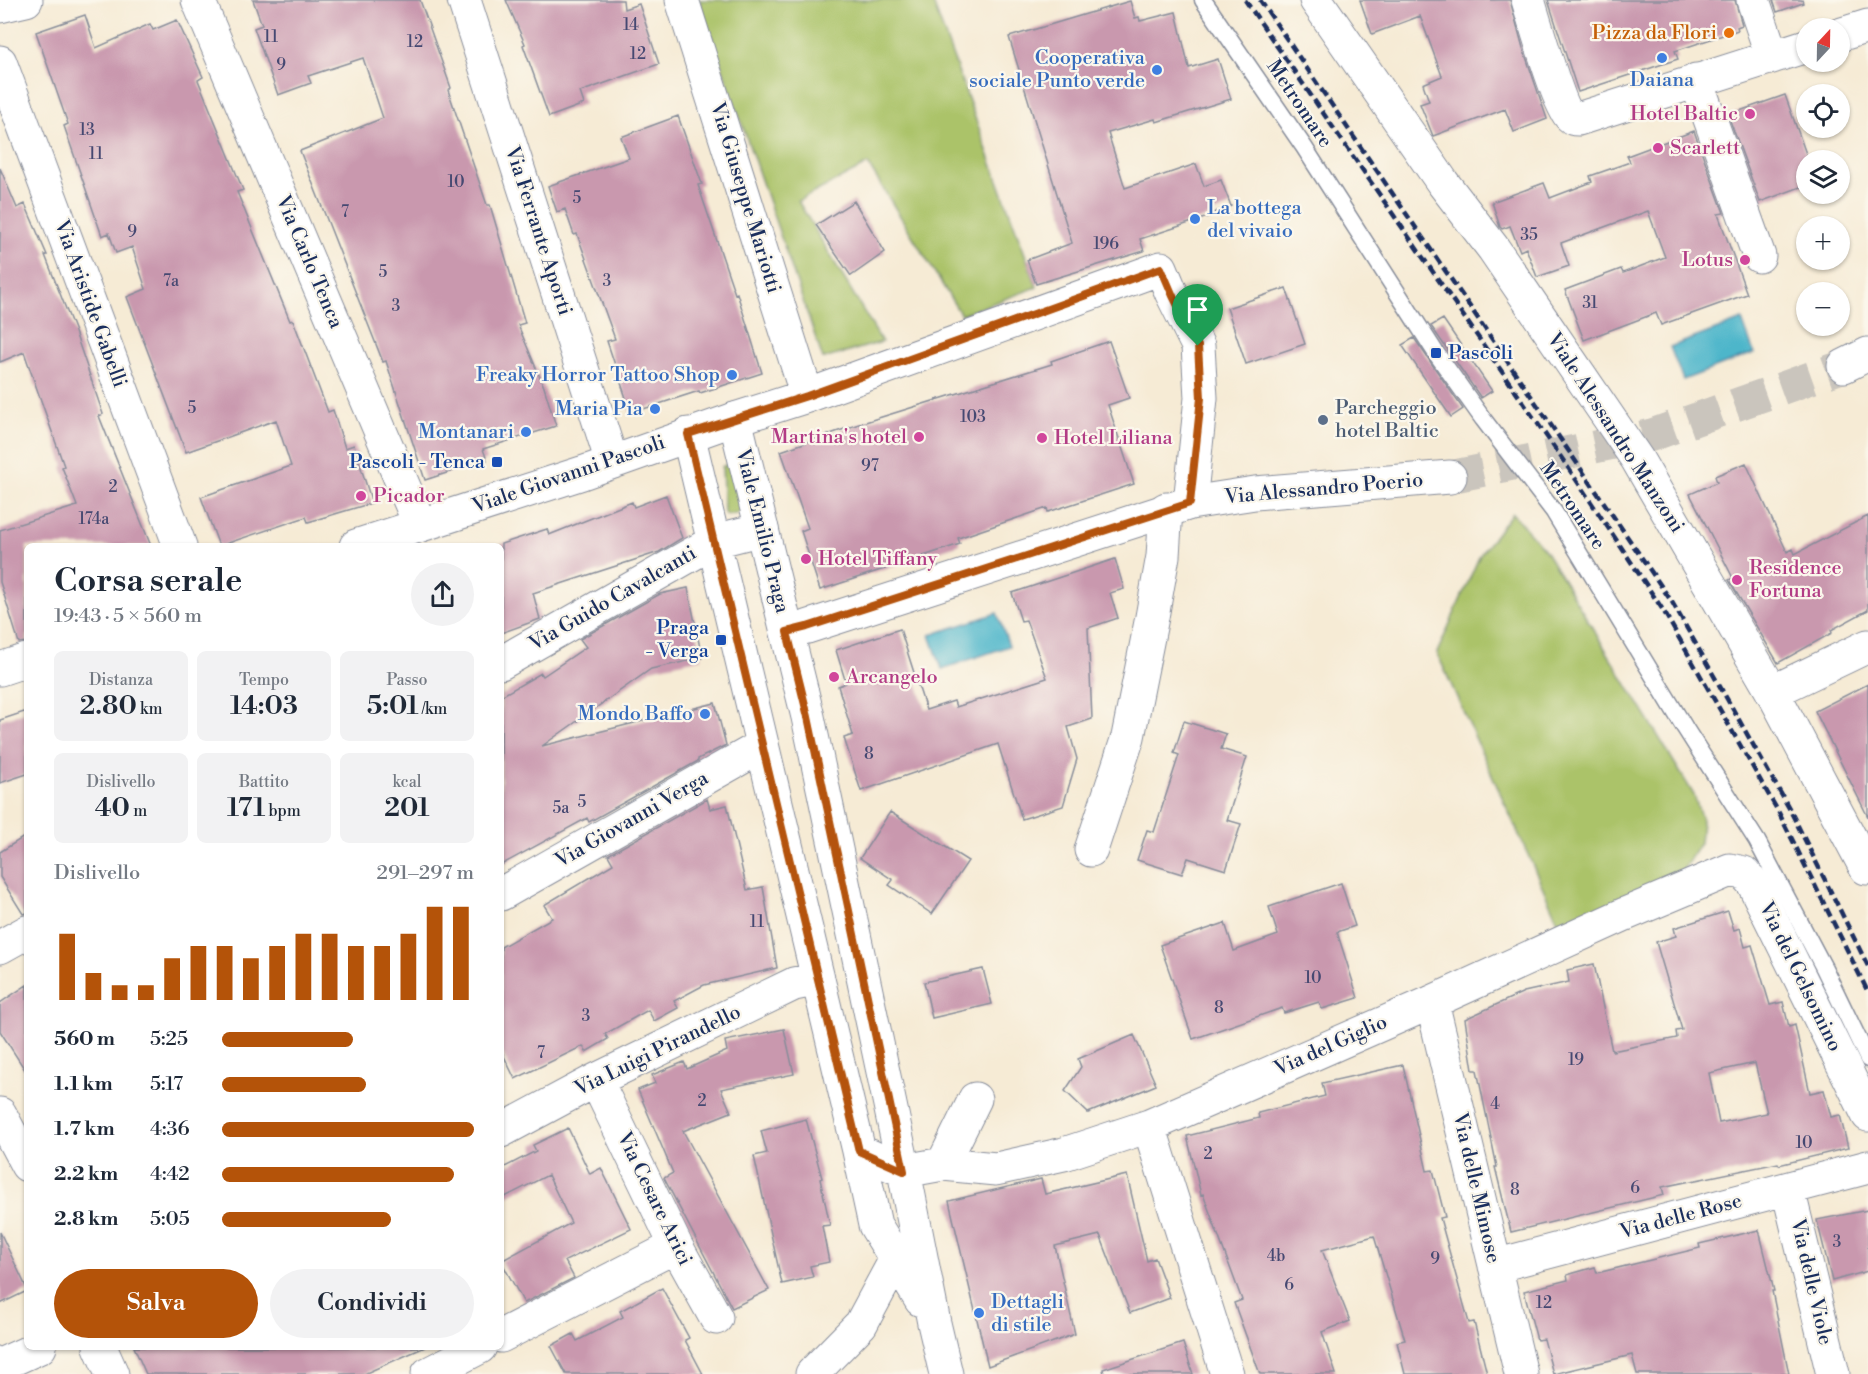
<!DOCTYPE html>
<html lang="it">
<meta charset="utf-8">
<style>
:root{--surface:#fff;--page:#f2f2f3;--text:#1f2937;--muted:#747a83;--accent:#b45309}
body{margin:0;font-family:"Libre Bodoni",serif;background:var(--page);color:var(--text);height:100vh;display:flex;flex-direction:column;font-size:22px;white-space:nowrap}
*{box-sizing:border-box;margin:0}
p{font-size:20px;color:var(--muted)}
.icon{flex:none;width:33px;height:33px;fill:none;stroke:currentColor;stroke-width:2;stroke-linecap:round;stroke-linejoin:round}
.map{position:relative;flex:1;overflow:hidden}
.side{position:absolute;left:24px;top:543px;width:480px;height:807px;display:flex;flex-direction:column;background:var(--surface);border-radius:9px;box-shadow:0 2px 4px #0004}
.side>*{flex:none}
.needle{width:39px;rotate:22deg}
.fabs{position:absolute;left:1796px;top:18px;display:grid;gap:12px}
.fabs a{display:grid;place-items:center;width:54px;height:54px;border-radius:50%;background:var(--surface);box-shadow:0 2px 4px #0004;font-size:30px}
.pin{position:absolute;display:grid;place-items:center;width:51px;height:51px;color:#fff;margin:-62px -26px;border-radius:50% 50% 50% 0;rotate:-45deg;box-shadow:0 0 6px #0007}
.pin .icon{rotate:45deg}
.round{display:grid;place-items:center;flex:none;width:63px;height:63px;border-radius:32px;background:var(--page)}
.head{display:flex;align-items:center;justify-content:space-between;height:102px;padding:0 30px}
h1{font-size:33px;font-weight:600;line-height:45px}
.stats{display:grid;grid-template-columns:repeat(3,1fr);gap:9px;height:102px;padding:6px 30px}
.stats div{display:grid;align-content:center;border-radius:9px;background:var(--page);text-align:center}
.stats b{font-size:26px;font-weight:600}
.stats small{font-size:16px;font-weight:400}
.stats p{font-size:16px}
.chart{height:168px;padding:12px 30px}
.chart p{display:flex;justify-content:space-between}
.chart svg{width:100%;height:108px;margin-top:6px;stroke:var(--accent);stroke-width:6}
.primary-button{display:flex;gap:12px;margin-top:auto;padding:12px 30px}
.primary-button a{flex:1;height:69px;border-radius:36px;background:var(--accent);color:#fff;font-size:24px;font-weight:600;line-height:69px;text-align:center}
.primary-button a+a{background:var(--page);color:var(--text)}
ul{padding:0 30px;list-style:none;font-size:20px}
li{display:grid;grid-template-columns:96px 72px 1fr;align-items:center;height:45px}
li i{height:15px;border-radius:8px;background:var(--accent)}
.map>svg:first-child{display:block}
.green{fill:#abc369;stroke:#637964;stroke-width:1.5}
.water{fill:#4db6ca;stroke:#347294;stroke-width:1.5}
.building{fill:#c998ae;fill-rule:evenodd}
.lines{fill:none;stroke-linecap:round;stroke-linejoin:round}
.tertiary-tunnel{stroke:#cac5bd;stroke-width:33;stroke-dasharray:33 16;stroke-linecap:butt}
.service-casing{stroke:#888d9a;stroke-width:19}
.minor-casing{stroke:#888d9a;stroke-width:35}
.tertiary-casing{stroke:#888d9a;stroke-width:35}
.service{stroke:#fff;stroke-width:16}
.minor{stroke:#fff;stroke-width:33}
.tertiary{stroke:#fff;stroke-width:33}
.rail{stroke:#1b2f5e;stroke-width:4.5;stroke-dasharray:9 4.5;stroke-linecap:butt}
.route-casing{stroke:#fff;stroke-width:12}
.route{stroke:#b45309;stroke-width:8}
.food-dot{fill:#e8710a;stroke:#fbf7ec;stroke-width:2}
.shop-dot{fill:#3f7fe0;stroke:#fbf7ec;stroke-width:2}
.hotel-dot{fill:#d1479c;stroke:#fbf7ec;stroke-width:2}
.transit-dot{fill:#1a4fb4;stroke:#fbf7ec;stroke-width:2}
.service-dot{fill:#5c6f8a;stroke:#fbf7ec;stroke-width:2}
.labels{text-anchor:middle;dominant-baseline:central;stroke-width:4.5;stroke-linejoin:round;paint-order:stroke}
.number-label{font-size:16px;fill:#464972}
.food-label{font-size:20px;fill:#c56008;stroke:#fbf7ec;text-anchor:end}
.shop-label{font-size:20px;fill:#366cbe;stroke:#fbf7ec;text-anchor:end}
.street-label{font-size:20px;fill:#1b2f5e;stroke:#fbf7ec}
.hotel-label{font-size:20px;fill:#b23c85;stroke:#fbf7ec;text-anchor:start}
.transit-label{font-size:20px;fill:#164399;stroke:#fbf7ec;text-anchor:end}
.service-label{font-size:20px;fill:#4e5e75;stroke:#fbf7ec;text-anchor:start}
</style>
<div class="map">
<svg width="1868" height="1374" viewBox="0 0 1868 1374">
<rect width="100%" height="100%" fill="#fbf7ec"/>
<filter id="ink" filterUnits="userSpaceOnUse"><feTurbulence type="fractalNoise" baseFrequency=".0167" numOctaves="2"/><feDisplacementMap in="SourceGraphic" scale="12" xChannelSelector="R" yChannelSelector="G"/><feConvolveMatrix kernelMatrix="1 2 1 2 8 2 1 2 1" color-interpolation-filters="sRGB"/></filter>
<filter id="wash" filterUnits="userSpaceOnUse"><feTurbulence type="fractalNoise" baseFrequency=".008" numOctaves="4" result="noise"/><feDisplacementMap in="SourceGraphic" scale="24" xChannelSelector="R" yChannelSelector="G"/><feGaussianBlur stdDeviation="1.35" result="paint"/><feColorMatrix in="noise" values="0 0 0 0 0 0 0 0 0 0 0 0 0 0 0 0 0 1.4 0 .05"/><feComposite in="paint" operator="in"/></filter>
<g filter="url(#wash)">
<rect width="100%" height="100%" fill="#f6ebd5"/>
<!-- green -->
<path class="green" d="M699,0h233l105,287 -76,28 -93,-151 -70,37 84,141 -59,17z
M725,465l3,1 17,39c-3,8 -14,13 -21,8l-2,-46z
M1512,513l33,37 149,245 8,25 -2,23 -20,32 -119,53 -124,-275 43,-98z"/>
<!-- water -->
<path class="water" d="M1742,320l12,33 -71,27 -13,-33z
M997,613l12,33 -67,23 -12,-34z"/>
<g id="blocks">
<!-- building -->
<path class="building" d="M253,0h167l31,88 -3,2 39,115h3l35,118 -7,2 26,62 12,39 -73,23 4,11 -62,20 -39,-119 -3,1 -83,-211 83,-33 -20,-60 -55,18 3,7 -33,12 -24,-67 8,-3z
M506,0h117l1,9 15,-5 20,60 -79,28 4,12 -35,13 -26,-72 2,-1z
M1360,0h150l13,48 24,71 -33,13 -9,-23 -72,27 -13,-32 9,-3 -6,-17 19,-8 -22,-60 -48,18z
M1548,0h187l7,25 -5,2 1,3 -63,21 3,8 -100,33z
M1773,0h29l1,3 -26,9z
M1130,1l5,17 4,-1 1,4 36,-9 13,56 29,-9 13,40 -75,23 -1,-3 -47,14 17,55 71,-24 8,22 17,-6 10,26 -18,7 1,2 -74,24 4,12 -108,33 -9,-24 45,-17 -63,-206z
M85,15l11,33 54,-24 3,6 24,-10 26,57 -5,3 45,110 -6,2 53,129 3,-1 35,92 5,-2 12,38 9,-3 18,58 -64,19 -2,-5 -87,29 -18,-49 90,-31 -15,-46 -90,32 -59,-155 19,-8 -14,-42 -16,6 -7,-20 -7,3 -38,-110 4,-2 -32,-92z
M1785,95l21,59v31l-46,17 -32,-87z
M678,116l24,68 -4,1 37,109 2,-1 25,80 -62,20 -1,-2 -68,22 -24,-72 8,-2 -38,-105 -3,1 -9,-26 -8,3 -9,-26 81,-28 -8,-21z
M1694,131l30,82 -6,1 29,80 -86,31 -5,-12 -72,27 -19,-50 56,-21 2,4 42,-16 -17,-46 -87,32 8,23 -32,11 -11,-29 -6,3 -10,-25 -8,3 -2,-2 -8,-25 52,-19 6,15 42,-16 -2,-6 40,-14 -3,-6z
M0,168l17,40 8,-4 22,51h-2l30,77 28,82 -4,2 52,130h-124v96l-8,1 -19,-61v-52l77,-24 -15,-39 2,-1 -40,-114 -24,10z
M854,201l31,51 -34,24 -35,-51z
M1286,288l19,56 -59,20 -19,-56z
M1443,319l49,72 -11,7 -50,-72z
M1414,338l49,71 -12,8 -49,-72z
M1109,341l20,57 -21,7 26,79 -86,28 -1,-4 -89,30 2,6 -140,46 -19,-59 7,-3 -27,-77 78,-27 193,-60 -1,-3z
M1746,463l41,89 6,-3 2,5 73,-38v94l-37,20 1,3 -54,30 -49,-83 4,-2 -43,-84 27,-12 -2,-6z
M666,495l16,43 -23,14 -126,41 7,26 -39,14v-89l46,-15 2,6 83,-33 2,5z
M1115,559l9,30 -14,4 8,25 -30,10 4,91 -24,8 9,32 -14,47 -41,13 -24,-75 -137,47 -17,-53 9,-3 -15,-49 8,-3 -10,-33 64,-21 26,81 28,-9 2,6 91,-29 -21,-58 -5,1 -9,-28z
M688,588l14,70 -51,11 -109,77 173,-43 11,42 -28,14v2l-109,61 -2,-4 -86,47v-169l40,-23 2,3 43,-29 -6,-8 80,-45z
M1868,684v133l-53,-106z
M27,711v63l-27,9v-63z
M1184,721l42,13 -5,15 26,8 -20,63 14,4 -15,46 -38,-12 -6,16 -45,-14 10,-30 7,2 25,-77 -5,-2z
M707,799l3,10 17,-4 20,85 16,-3 14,81 -73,17 -30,16 4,7 -24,13 -6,-11 -43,24 3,5 -22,13 -3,-6 -68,33 -14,-29v-103l51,-29 -8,-13 69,-41 -5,-9z
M890,812l78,49 -36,53 -43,-29 4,-5 -33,-22z
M27,835v78l-4,1 -23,-37v-25z
M1341,883l14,43 -18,6 21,66 -36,11 -3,-7 -35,11 -2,-5 -89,31 -33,-94 65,-22 9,28 44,-16 -9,-28z
M1728,911l6,19 6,-2 5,19 7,-2 18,60 13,-3 6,25 6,-2 15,68 14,-3 7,27 9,-2 8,33 -69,17 -1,-2 -116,24 2,8 -153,37 -16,-65h2l-20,-97h-4l-8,-51 59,-27 45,-10 -2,-12 27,-6 18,87 65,-13 -1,-7 6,-1 -26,-88 20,-6 -2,-8zM1755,1063l12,50 -48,10 -10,-50z
M983,969l9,35 -60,14 -8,-36z
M27,985v88l-27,-42v-28z
M784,1029l10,45 -73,15 10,23 -48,19 86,159 -37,18 -68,-130 9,-5 -35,-83 17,-7 -3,-8 32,-13 3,7 40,-18 -2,-10z
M1134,1035l22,50 -68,28 -23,-22 16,-24 -3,-8z
M1403,1065l24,106 6,-1 12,47 -5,1 29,105 5,-1 13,52h-82l-8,-32 8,-2 -31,-104 -52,14 28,71 -28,11 14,42h-76l-26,-71 8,-3 -39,-106 -2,1 -14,-59 72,-18 -1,-5 67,-17 -3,-13z
M806,1119l16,59 -2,1 10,46 -8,1 7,36 -19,4 3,11 -31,7 -28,-128 13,-3 -6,-22z
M568,1128l22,46 11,-6 30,61 -66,32 9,17 -50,25 -23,-42 70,-38 -23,-48 -47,24v-30l35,-18 -3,-6z
M1127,1175l20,86 8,-3 15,40 -40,15 -30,-78 -45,11 20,88 -87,32 -39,-165 92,-22 4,15z
M1868,1210v61l-36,10 -15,-61z
M1759,1230l15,61h-2l17,83h-152l-5,-19 -79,19 -9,-35 -7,1 -13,-49 44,-11 -1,-5 28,-8 2,6 103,-25 -1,-4z
M0,1232l27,57v2l-27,13z
M662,1288l27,50 -4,2 18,34h-137l-15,-28 22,-12 4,7 46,-24 -3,-6z
M1183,1343l10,31h-89l-1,-5z
M134,1347h291l-61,27h-218z"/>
</g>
</g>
<g filter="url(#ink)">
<use href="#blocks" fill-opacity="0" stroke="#888d9a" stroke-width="1.5"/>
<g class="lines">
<!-- tertiary-tunnel -->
<path class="tertiary-tunnel" d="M1450,477l202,-42 192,-69"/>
<!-- service casing -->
<g class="service-casing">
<path id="service" d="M1203,0l101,147 132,206 47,66 71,93 131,216 72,113 67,127 44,91"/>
</g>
<!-- minor casing -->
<g class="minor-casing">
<path id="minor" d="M198,0l222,525
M464,0l148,462
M682,0l125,396
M1316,0l127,183 50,65 144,211 140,241 89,168
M1528,0c6,19 31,107 42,116 3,3 4,3 8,3l228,-73
M1753,0l19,56
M0,6l26,-6
M1839,35l29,-9
M0,62l180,484
M1696,80l63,176
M735,419l72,-23 354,-128 10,24 27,54 3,52 -11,105
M688,434l171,717 45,20
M787,632l21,85 96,454 30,152 12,51
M501,663l214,-122 47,-12
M1772,692l96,-46
M1091,850l37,-113 24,-120 11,-61 3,-47
M501,894l261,-148
M0,947l27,-15
M1432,1002l89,372
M596,1080l80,166 40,72
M0,1114l27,51
M1149,1126l78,248
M501,1131l95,-51 198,-96 24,-5
M859,1151l16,74 46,75
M943,1164l32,-65
M904,1171l39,-7 53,5 68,-15 85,-28 283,-124 191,-87 107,-45 14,3 9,10 115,232
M1788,1189l45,185
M1495,1266l373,-99
M501,1336l175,-90
M100,1347l12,27
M0,1365l40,-18
M428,1374l52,-27
M812,1374l49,-50 35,-65"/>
</g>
<!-- tertiary casing -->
<g class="tertiary-casing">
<path id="tertiary" d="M1844,366l24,-12
M356,546l226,-73 153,-54 52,213 20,-5 383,-124 65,-10 195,-16
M0,669l27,-9"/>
</g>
<!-- service -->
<use href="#service" class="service"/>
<!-- minor -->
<use href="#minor" class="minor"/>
<!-- tertiary -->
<use href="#tertiary" class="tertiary"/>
<!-- rail -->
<path class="rail" d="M1245,0l320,463 98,147 116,203 89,179
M1260,0l412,602 117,206 79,158"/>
</g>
</g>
<g class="lines" filter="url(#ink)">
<!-- route casing -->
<g class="route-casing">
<path id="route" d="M1161,268l12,28 25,50 3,52 -11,105 -383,124 -20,5 21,85 96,454 -45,-20 -171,-717 119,-38z"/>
</g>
<!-- route -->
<use href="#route" class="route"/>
</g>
<!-- markers -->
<circle class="food-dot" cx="1729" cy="33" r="6"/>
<g class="shop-dot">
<circle cx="1662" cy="58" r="6"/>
<circle cx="1157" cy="70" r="6"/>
<circle cx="1195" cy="219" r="6"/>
<circle cx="732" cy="375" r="6"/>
<circle cx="655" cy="409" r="6"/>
<circle cx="526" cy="432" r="6"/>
<circle cx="705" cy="714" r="6"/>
<circle cx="979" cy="1313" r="6"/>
</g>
<g class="hotel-dot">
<circle cx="1750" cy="114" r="6"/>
<circle cx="1658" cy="148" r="6"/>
<circle cx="1745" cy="260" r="6"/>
<circle cx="919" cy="437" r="6"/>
<circle cx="1042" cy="438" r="6"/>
<circle cx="361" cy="496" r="6"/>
<circle cx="806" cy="559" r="6"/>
<circle cx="1737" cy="580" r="6"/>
<circle cx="834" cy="677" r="6"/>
</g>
<g class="transit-dot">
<rect x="1430" y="347" width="12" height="12" rx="3"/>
<rect x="491" y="456" width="12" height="12" rx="3"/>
<rect x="715" y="634" width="12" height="12" rx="3"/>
</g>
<circle class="service-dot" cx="1323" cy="420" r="6"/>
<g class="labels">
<!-- number labels -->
<g class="number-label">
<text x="631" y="25">14</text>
<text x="271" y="37">11</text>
<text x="415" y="42">12</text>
<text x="638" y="54">12</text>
<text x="281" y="65">9</text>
<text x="87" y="130">13</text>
<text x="96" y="154">11</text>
<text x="456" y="182">10</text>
<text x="577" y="198">5</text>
<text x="345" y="212">7</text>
<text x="132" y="232">9</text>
<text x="1529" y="235">35</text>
<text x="1106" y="244">196</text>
<text x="383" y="272">5</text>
<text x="171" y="281">7a</text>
<text x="607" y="281">3</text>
<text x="1590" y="303">31</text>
<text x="396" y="306">3</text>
<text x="192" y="408">5</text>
<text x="973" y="417">103</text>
<text x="870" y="466">97</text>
<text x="113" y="487">2</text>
<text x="94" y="519">174a</text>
<text x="869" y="754">8</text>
<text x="582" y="802">5</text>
<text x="561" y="808">5a</text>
<text x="757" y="922">11</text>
<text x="1313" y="978">10</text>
<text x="1219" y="1008">8</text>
<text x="586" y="1016">3</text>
<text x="541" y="1053">7</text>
<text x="1576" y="1060">19</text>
<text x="702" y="1101">2</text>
<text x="1495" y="1104">4</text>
<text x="1804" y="1143">10</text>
<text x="1208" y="1154">2</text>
<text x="1635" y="1188">6</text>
<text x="1515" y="1190">8</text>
<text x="1837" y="1242">3</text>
<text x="1276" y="1256">4b</text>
<text x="1435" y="1259">9</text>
<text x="1289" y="1285">6</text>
<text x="1544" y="1303">12</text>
</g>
<!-- food labels -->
<g class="food-label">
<text x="1717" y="33">Pizza da Flori</text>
</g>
<!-- shop labels -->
<g class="shop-label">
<text x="1145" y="58">Cooperativa<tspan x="1145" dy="23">sociale Punto verde</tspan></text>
<text x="1662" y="80" text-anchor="middle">Daiana</text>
<text x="1207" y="208" text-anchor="start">La bottega<tspan x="1207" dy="23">del vivaio</tspan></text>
<text x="720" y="375">Freaky Horror Tattoo Shop</text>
<text x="643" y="409">Maria Pia</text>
<text x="514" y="432">Montanari</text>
<text x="693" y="714">Mondo Baffo</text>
<text x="991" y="1302" text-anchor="start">Dettagli<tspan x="991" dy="23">di stile</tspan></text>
</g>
<!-- street labels -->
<g class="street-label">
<text transform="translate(1299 104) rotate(56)">Metromare</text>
<text transform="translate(745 198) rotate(73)">Via Giuseppe Mariotti</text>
<text transform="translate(538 231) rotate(72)">Via Ferrante Aporti</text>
<text transform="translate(309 262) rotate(67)">Via Carlo Tenca</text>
<text transform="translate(90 304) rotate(70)">Via Aristide Gabelli</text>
<text transform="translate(1615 433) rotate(57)">Viale Alessandro Manzoni</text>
<text transform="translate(569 475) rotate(-19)">Viale Giovanni Pascoli</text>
<text transform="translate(1324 489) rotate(-5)">Via Alessandro Poerio</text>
<text transform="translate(1572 506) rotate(56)">Metromare</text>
<text transform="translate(762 531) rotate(76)">Viale Emilio Praga</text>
<text transform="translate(613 599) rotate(-30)">Via Guido Cavalcanti</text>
<text transform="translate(632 820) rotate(-30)">Via Giovanni Verga</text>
<text transform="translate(1800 977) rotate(64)">Via del Gelsomino</text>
<text transform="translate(1331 1046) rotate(-24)">Via del Giglio</text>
<text transform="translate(658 1051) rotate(-26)">Via Luigi Pirandello</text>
<text transform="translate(1476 1188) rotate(77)">Via delle Mimose</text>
<text transform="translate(654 1199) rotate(64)">Via Cesare Arici</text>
<text transform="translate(1681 1217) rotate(-15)">Via delle Rose</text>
<text transform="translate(1811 1282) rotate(77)">Via delle Viole</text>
</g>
<!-- hotel labels -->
<g class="hotel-label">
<text x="1738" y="114" text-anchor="end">Hotel Baltic</text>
<text x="1670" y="148">Scarlett</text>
<text x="1733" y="260" text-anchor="end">Lotus</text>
<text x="907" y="437" text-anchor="end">Martina's hotel</text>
<text x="1054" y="438">Hotel Liliana</text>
<text x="373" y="496">Picador</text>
<text x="818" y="559">Hotel Tiffany</text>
<text x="1749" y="568">Residence<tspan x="1749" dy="23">Fortuna</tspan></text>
<text x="846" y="677">Arcangelo</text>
</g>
<!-- transit labels -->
<g class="transit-label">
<text x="1448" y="353" text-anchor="start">Pascoli</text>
<text x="485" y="462">Pascoli - Tenca</text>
<text x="709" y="628">Praga<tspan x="709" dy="23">- Verga</tspan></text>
</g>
<!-- service labels -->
<g class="service-label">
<text x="1335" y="408">Parcheggio<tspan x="1335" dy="23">hotel Baltic</tspan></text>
</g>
</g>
</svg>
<div class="fabs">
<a><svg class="needle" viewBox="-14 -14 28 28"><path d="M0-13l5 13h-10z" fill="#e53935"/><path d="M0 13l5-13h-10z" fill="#747a83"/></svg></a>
<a><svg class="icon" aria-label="locate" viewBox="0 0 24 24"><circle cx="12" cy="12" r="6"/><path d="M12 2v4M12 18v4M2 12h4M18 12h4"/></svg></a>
<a><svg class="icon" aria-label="layers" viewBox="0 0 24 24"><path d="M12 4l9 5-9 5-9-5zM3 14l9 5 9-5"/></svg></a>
<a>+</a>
<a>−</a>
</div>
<div class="pin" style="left:1198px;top:346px;background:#1e9e55"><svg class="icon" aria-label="arrive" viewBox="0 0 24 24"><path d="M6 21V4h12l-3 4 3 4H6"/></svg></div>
<section class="side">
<div class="head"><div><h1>Corsa serale</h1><p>19:43 · 5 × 560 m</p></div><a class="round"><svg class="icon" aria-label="share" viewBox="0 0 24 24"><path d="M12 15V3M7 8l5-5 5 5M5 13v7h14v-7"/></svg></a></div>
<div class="stats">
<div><p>Distanza</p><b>2.80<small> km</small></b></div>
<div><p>Tempo</p><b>14:03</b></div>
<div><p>Passo</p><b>5:01<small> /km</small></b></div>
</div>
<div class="stats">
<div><p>Dislivello</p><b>40<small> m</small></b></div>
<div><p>Battito</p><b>171<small> bpm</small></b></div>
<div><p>kcal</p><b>201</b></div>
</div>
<div class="chart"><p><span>Dislivello</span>291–297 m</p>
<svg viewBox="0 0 160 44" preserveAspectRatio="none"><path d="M5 44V17M15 44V33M25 44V38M35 44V38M45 44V27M55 44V22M65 44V22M75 44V27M85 44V22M95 44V17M105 44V17M115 44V22M125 44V22M135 44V17M145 44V6M155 44V6"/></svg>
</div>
<ul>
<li><b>560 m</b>5:25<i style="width:52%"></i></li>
<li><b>1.1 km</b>5:17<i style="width:57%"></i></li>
<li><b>1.7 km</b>4:36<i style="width:100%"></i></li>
<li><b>2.2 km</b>4:42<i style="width:92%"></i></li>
<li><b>2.8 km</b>5:05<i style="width:67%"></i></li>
</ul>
<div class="primary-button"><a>Salva</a><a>Condividi</a></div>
</section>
</div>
